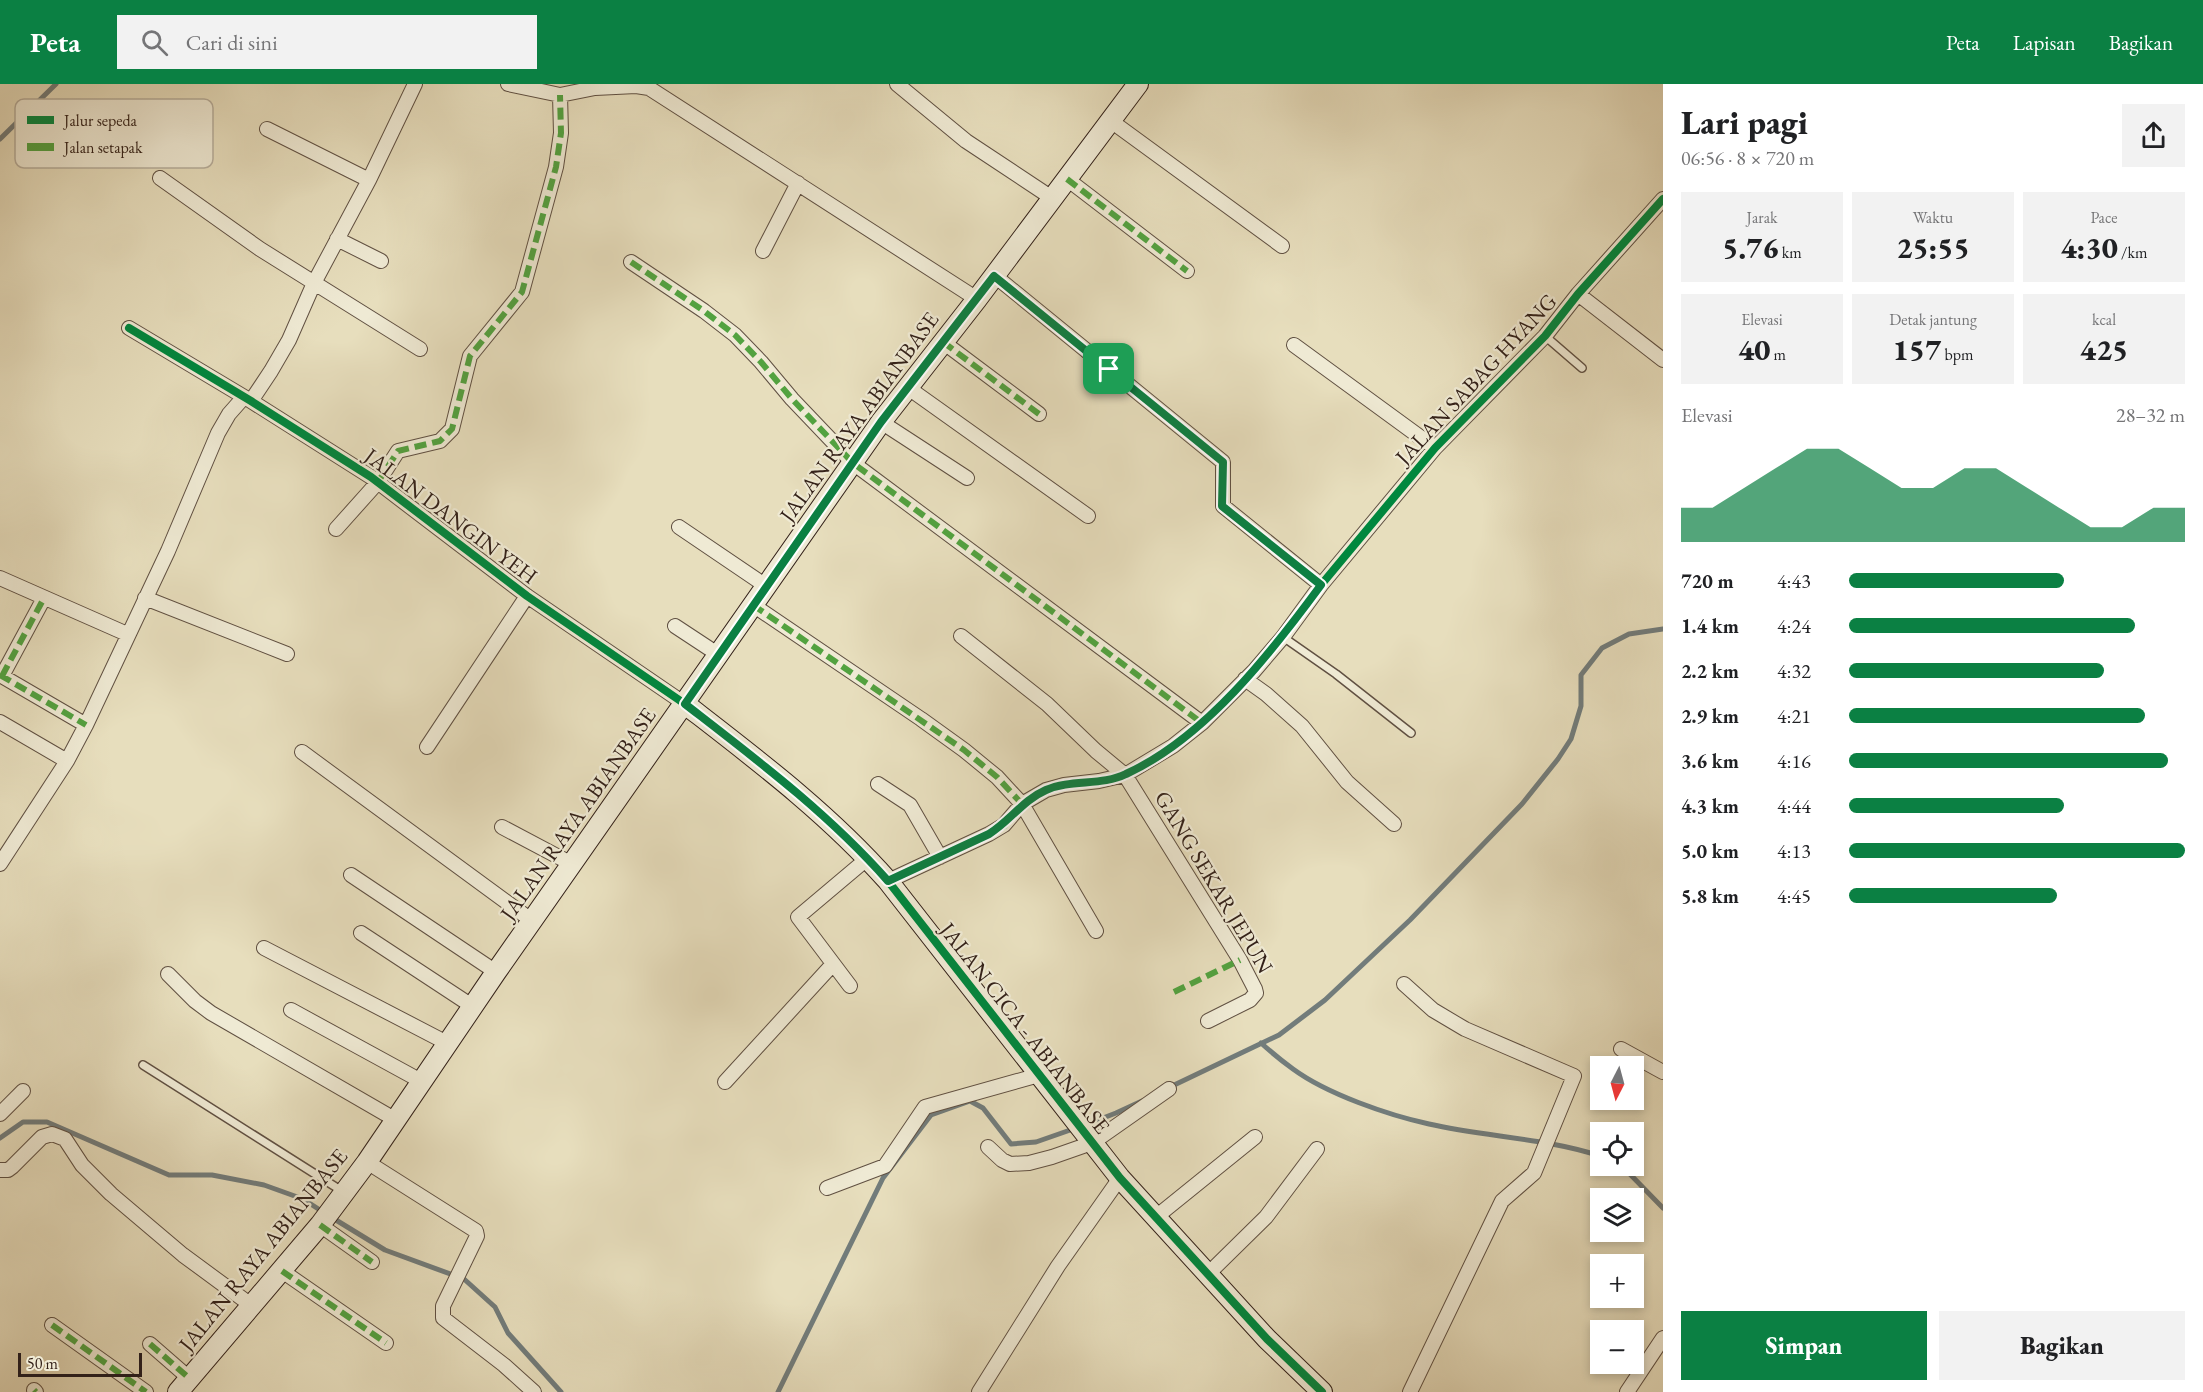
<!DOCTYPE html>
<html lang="id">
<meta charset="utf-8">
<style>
:root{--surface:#fff;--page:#f2f2f2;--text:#202124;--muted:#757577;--accent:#0b8043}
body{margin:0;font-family:"EB Garamond",serif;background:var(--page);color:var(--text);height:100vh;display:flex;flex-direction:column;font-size:22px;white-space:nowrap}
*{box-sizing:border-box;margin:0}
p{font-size:20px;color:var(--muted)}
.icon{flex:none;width:33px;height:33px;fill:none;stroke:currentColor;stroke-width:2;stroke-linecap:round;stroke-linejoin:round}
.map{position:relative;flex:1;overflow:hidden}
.side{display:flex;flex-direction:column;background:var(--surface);width:540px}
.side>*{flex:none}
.needle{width:39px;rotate:186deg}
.buttons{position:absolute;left:1590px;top:972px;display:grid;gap:12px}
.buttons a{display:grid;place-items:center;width:54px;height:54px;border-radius:0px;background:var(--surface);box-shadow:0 3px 9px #0003;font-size:30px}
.scale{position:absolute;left:18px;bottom:15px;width:124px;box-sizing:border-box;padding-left:6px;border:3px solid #332119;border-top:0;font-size:16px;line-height:21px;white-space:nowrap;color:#332119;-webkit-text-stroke:4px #efead4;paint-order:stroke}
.pin{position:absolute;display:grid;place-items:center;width:51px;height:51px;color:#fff;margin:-26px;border-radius:12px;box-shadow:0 3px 9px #0006}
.round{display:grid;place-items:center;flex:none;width:63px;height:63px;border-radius:0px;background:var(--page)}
.overview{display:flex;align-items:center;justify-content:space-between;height:102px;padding:0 18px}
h1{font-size:33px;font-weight:800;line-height:45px}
.figures{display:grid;grid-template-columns:repeat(3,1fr);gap:9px;height:102px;padding:6px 18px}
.figures div{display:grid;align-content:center;border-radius:0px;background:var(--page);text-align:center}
.figures b{font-size:30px;font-weight:800}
.figures small{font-size:16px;font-weight:400}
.figures p{font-size:16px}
.chart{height:168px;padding:12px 18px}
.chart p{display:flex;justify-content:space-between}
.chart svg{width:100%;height:108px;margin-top:6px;fill:var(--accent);opacity:.7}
.cta{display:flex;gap:12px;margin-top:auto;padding:12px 18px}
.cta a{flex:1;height:69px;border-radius:0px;background:var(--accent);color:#fff;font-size:24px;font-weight:800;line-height:69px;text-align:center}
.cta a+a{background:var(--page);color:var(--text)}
ul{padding:0 18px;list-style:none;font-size:20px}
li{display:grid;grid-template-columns:96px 72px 1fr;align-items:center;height:45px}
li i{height:15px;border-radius:8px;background:var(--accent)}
header{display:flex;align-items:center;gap:36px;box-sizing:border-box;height:84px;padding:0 30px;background:var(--accent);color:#fff}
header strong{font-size:28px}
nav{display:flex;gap:33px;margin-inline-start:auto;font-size:21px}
.search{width:420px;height:54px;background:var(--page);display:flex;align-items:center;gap:15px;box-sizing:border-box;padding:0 21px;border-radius:0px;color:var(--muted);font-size:22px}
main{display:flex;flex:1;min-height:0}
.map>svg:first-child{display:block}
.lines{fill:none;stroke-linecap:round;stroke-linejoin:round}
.stream{stroke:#727c7b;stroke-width:5}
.lane-casing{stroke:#605042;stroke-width:10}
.street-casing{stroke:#605042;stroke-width:16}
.secondary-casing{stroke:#332119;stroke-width:22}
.lane{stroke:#efead4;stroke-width:7}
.street{stroke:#efead4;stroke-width:14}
.secondary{stroke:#efead4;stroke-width:20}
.quiet{stroke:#52a240;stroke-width:6;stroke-dasharray:12 6;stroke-linecap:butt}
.cycleway-casing{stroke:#efead4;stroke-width:11}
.cycleway{stroke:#00873e;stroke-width:8}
.route-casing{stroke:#fff;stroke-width:12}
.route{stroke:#0b8043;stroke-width:8}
.labels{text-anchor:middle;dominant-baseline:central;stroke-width:4.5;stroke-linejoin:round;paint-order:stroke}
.street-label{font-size:22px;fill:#332119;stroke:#efead4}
.key{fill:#efead4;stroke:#b7ae9c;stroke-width:1.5}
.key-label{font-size:16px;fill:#332119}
</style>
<header>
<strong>Peta</strong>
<div class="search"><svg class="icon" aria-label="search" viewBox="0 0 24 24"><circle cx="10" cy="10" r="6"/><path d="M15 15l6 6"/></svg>Cari di sini</div>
<nav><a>Peta</a><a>Lapisan</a><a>Bagikan</a></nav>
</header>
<main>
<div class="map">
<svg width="1663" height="1308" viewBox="0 0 1663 1308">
<rect width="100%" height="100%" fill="#e7debd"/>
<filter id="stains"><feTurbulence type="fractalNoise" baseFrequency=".00333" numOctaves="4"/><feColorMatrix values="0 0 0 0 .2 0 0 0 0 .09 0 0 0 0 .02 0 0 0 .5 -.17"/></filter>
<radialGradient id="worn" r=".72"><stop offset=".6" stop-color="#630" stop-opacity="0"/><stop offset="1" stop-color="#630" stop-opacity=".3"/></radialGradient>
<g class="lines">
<!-- stream -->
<path class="stream" d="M0,55l56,-55
M1261,959c10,9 21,18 32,26 34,25 95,46 136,55 57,13 116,14 171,32
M1170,1003l109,-52 46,-35 85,-80 112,-116 36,-45 13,-20 10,-33v-31l21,-27 27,-14 34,-5
M1085,1041l31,-12 26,-12
M0,1054l23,-16h24l122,53h43l52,10 39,14 20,13
M1620,1082l4,2 39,40
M331,1133l54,33 79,29 31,28 13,26 53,59
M778,1308l105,-214 48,-63 39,-14 13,7 28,36 25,-2 40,-14"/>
<!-- lane casing -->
<g class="lane-casing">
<path id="lane" d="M1545,252l37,32
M1283,553l53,37 75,59
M143,981l199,126"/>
</g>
<!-- street casing -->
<g class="street-casing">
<path id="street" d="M508,0l52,11 35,-7 41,-2 13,2 328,211
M897,0l69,57 86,57
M1111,37l171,125
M267,45l102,51
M160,94l100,71 160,100
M1067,95l120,92
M337,155l44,22
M763,167l35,-68
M631,178l73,49 31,24 26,27 31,37 61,64 349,260
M995,192l228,186v44l98,79
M1578,210l85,66
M129,244l122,73 120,76 156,119 158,108
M943,258l96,72
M1294,261l141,103
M907,303l181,129
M251,317l20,-30 18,-31 25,-57 55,-103 46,-96
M881,338l86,56
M679,443l87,59
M336,445l42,-47 20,-31 42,-10 12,-12 18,-73 52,-64 34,-125 5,-34 -1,-38
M0,494l127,56
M145,514l142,56
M753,521l168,114 43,31 33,27 25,27 74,127
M675,542l44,29
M961,552l86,68 49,47 29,24 115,185 15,29 1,4 -6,7 -42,21
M0,591l86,50
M2,592l42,-78
M1245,595l21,15 36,32 45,56 47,42
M0,638l67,39
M427,663l100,-151
M302,668l229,168
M878,700l32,21 30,52
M502,743l70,37
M0,780l67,-103 19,-36 82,-174 50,-118 11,-19 15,-17
M351,791l145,97
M888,797l101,-47 15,-9 18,-21 24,-14 18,-5 35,-4 26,-6 48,-29 29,-23 52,-52 29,-34 38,-52 114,-137 110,-112 33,-42 85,-95
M361,849l111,73
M264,864l183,95
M168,890l27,27 16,12 185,107
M1404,900l29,26 32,19 109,47 -40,97 -32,28 -92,191
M850,902l-52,-69 70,-59
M291,926l130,71
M1621,965l42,23
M725,998l108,-118
M0,1030l23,-23
M988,1063l14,13 8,4 19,-1 23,-6 40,-14 77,-54
M367,1078l109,69 1,5 -34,70v12l61,47 30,27
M0,1086h8l4,-3 30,-30 10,-3 13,5 17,26 29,29 72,61 68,50
M827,1104l58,-22 40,-59 114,-32
M1156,1133l99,-80
M320,1141l52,37
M282,1187l104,72
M1208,1190l58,-57 51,-68
M52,1241l94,67
M150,1260l39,34
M34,1306l2,2
M979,1308l79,-126 62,-88
M1627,1308l36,-54"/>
</g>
<!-- secondary casing -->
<g class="secondary-casing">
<path id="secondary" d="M685,620c71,55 143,109 203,177l232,297 147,161 55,53
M178,1308l142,-167 47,-63 129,-190 385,-550 96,-123 161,-215"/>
</g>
<!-- lane -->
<use href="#lane" class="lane"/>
<!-- street -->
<use href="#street" class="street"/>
<!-- secondary -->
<use href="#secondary" class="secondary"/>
<!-- quiet -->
<path class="quiet" d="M1067,95l120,92
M631,178l73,49 31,24 26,27 31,37 61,64 349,260
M995,192l228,186v44l98,79
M943,258l96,72
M378,398l20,-31 42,-10 12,-12 18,-73 52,-64 34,-125 5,-34 -1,-38
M753,521l211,145 33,27 25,27
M0,591l86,50
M2,592l42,-78
M1174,908l66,-32
M320,1141l52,37
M282,1187l104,72
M52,1241l94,67
M150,1260l39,34
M34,1306l2,2"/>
<!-- cycleway casing -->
<g class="cycleway-casing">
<path id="cycleway" d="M129,244l122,73 120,76 156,119 158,108 114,89 66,62 23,26 232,297 147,161 55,53
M888,797l101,-47 15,-9 18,-21 24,-14 18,-5 35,-4 26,-6 48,-29 29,-23 52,-52 29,-34 38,-52 114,-137 110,-112 33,-42 85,-95"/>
</g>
<!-- cycleway -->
<use href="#cycleway" class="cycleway"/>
</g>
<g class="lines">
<!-- route casing -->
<g class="route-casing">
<path id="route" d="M994,192l229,186 -1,44 99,79c-50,68 -116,153 -195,189 -24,12 -55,5 -80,16 -23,10 -36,31 -57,44l-101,47c-60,-68 -132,-122 -203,-177l196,-282z"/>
</g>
<!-- route -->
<use href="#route" class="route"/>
</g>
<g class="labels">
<!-- street labels -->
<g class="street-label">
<text transform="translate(1476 295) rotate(-47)">JALAN SABAG HYANG</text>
<text transform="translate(859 333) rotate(-54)">JALAN RAYA ABIANBASE</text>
<text transform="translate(451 432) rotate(37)">JALAN DANGIN YEH</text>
<text transform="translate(578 730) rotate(-55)">JALAN RAYA ABIANBASE</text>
<text transform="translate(1214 798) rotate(59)">GANG SEKAR JEPUN</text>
<text transform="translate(1025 944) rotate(52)">JALAN CICA - ABIANBASE</text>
<text transform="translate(263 1166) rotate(-51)">JALAN RAYA ABIANBASE</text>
</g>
</g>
<!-- legend -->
<rect x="15" y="15" width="198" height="69" rx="9" class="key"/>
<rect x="27" y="32" width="27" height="8" fill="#00873e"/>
<rect x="27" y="59" width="27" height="8" fill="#52a240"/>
<g class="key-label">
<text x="64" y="42">Jalur sepeda</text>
<text x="64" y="69">Jalan setapak</text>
</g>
<rect width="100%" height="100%" filter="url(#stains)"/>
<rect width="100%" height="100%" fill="url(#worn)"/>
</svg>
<div class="buttons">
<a><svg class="needle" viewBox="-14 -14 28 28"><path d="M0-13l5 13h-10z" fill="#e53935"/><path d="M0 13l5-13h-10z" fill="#757577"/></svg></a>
<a><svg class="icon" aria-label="locate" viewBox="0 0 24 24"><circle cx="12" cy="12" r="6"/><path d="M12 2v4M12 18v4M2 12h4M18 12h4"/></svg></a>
<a><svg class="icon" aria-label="layers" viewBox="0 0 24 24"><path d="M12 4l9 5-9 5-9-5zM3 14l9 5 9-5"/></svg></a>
<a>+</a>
<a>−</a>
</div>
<div class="scale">50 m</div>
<div class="pin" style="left:1109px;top:285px;background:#1e9e55"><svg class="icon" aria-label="arrive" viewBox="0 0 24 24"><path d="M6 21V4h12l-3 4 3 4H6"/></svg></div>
</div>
<section class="side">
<div class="overview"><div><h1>Lari pagi</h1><p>06:56 · 8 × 720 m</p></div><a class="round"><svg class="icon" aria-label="share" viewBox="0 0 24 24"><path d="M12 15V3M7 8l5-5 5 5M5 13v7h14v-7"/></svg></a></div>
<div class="figures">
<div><p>Jarak</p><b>5.76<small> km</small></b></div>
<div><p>Waktu</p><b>25:55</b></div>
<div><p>Pace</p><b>4:30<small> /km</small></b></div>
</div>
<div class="figures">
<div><p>Elevasi</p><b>40<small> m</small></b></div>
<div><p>Detak jantung</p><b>157<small> bpm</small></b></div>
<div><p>kcal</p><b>425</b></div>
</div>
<div class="chart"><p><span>Elevasi</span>28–32 m</p>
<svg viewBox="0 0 160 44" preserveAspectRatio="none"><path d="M0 44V30L10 30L20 22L30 14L40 6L50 6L60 14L70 22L80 22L90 14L100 14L110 22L120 30L130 38L140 38L150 30L160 30V44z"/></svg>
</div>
<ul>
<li><b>720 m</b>4:43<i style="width:64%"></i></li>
<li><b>1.4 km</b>4:24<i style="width:85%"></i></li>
<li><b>2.2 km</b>4:32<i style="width:76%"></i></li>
<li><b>2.9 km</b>4:21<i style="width:88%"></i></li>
<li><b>3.6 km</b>4:16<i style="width:95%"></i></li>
<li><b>4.3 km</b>4:44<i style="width:64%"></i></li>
<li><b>5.0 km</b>4:13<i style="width:100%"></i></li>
<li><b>5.8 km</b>4:45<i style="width:62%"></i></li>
</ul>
<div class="cta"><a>Simpan</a><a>Bagikan</a></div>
</section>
</main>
